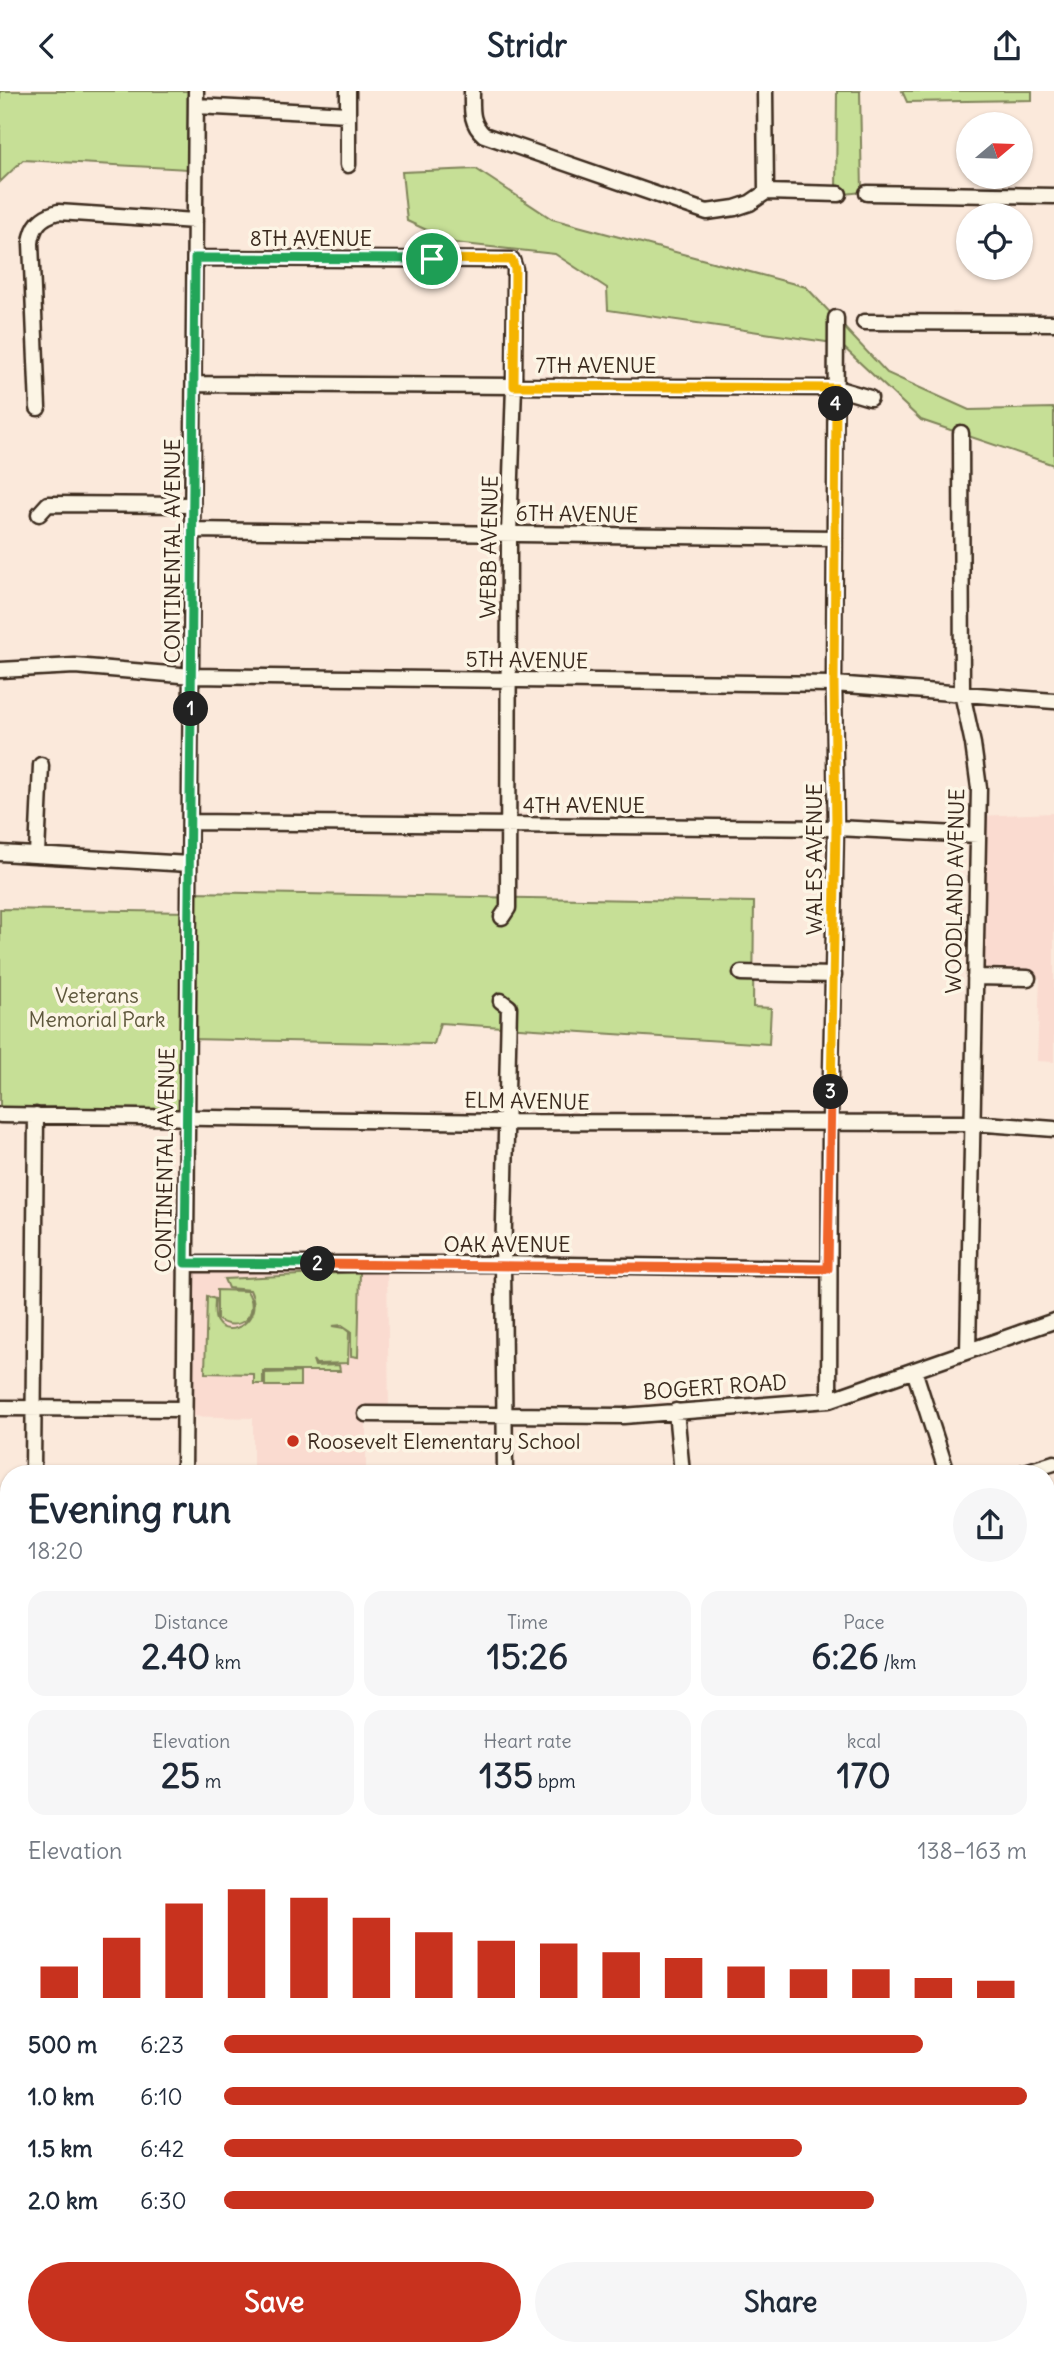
<!DOCTYPE html>
<meta charset="utf-8">
<style>
:root{--surface:#fff;--page:#f6f6f7;--text:#1f2937;--muted:#747a83;--accent:#c8321e}
body{margin:0;font-family:Delius,sans-serif;background:var(--page);color:var(--text);height:100vh;display:flex;flex-direction:column;font-size:26px;white-space:nowrap}
*{box-sizing:border-box;margin:0}
p{font-size:23px;color:var(--muted)}
.icon{flex:none;width:38px;height:38px;fill:none;stroke:currentColor;stroke-width:2;stroke-linecap:round;stroke-linejoin:round}
.map{position:relative;flex:1;overflow:hidden}
.sheet{position:absolute;left:0px;top:1374px;width:1055px;height:891px;display:flex;flex-direction:column;background:var(--surface);border-radius:28px 28px 0 0;box-shadow:0 2px 5px #0004}
.sheet>*{flex:none}
.needle{width:46px;rotate:71deg}
.tools{position:absolute;left:956px;top:21px;display:grid;gap:14px}
.tools a{display:grid;place-items:center;width:77px;height:77px;border-radius:50%;background:var(--surface);box-shadow:0 2px 5px #0004;font-size:35px}
.pin{position:absolute;display:grid;place-items:center;width:60px;height:60px;color:#fff;margin:-30px;border:4px solid #fff;border-radius:50%;box-shadow:0 2px 7px #0007}
.km{position:absolute;width:35px;height:35px;margin:-18px;border-radius:50%;background:#222;color:#fff;font-size:19px;line-height:35px;text-align:center}
.round{display:grid;place-items:center;flex:none;width:74px;height:74px;border-radius:37px;background:var(--page)}
.head{display:flex;align-items:center;justify-content:space-between;height:119px;padding:0 28px}
h1{font-size:38px;font-weight:700;line-height:52px}
.metrics{display:grid;grid-template-columns:repeat(3,1fr);gap:10px;height:119px;padding:7px 28px}
.metrics div{display:grid;align-content:center;border-radius:18px;background:var(--page);text-align:center}
.metrics b{font-size:35px;font-weight:700}
.metrics small{font-size:19px;font-weight:400}
.metrics p{font-size:19px}
.chart{height:196px;padding:14px 28px}
.chart p{display:flex;justify-content:space-between}
.chart svg{width:100%;height:126px;margin-top:7px;stroke:var(--accent);stroke-width:6}
.action{display:flex;gap:14px;margin-top:auto;padding:14px 28px}
.action a{flex:1;height:80px;border-radius:42px;background:var(--accent);color:#fff;font-size:28px;font-weight:700;line-height:80px;text-align:center}
.action a+a{background:var(--page);color:var(--text)}
ul{padding:0 28px;list-style:none;font-size:23px}
li{display:grid;grid-template-columns:112px 84px 1fr;align-items:center;height:52px}
li i{height:18px;border-radius:9px;background:var(--accent)}
header{display:flex;justify-content:space-between;align-items:center;height:91px;padding:0 28px;background:var(--surface);font-size:32px;font-weight:700}
.map>svg:first-child{display:block}
.built{fill:#fadbd0}
.green{fill:#c6df96;stroke:#80845a;stroke-width:2}
.water{fill:#8edfe7;stroke:#6d9797;stroke-width:2}
.lines{fill:none;stroke-linecap:round;stroke-linejoin:round}
.minor-casing{stroke:#3b2a1e;stroke-width:19}
.major-casing{stroke:#3b2a1e;stroke-width:23}
.minor{stroke:#fcf5e5;stroke-width:14}
.major{stroke:#f9deab;stroke-width:18}
.rail-casing{stroke:#3b2a1e;stroke-width:5}
.rail{stroke:#fcf5e5;stroke-width:2.5;stroke-dasharray:8;stroke-linecap:butt}
.split-1-casing{stroke:#fff;stroke-width:14}
.split-2-casing{stroke:#fff;stroke-width:14}
.split-3-casing{stroke:#fff;stroke-width:14}
.split-4-casing{stroke:#fff;stroke-width:14}
.split-5-casing{stroke:#fff;stroke-width:14}
.split-1{stroke:#22a559;stroke-width:9}
.split-2{stroke:#22a559;stroke-width:9}
.split-3{stroke:#f0652b;stroke-width:9}
.split-4{stroke:#f5b400;stroke-width:9}
.split-5{stroke:#f5b400;stroke-width:9}
.poi-dot{fill:#c8321e;stroke:#fcf5e5;stroke-width:2.5}
.labels{text-anchor:middle;dominant-baseline:central;stroke-width:7;stroke-linejoin:round;paint-order:stroke}
.street-label{font-size:21px;fill:#3b2a1e;stroke:#fcf5e5}
.park-label{font-size:21px;fill:#5e573c;stroke:#fcf5e5}
.poi-label{font-size:21px;fill:#3b2a1e;stroke:#fcf5e5;text-anchor:start}
</style>
<header><svg class="icon" aria-label="back" viewBox="0 0 24 24"><path d="M15 5l-7 7 7 7"/></svg>Stridr<svg class="icon" aria-label="share" viewBox="0 0 24 24"><path d="M12 15V3M7 8l5-5 5 5M5 13v7h14v-7"/></svg></header>
<div class="map">
<svg width="1054" height="2263" viewBox="0 0 1054 2263">
<rect width="100%" height="100%" fill="#fbe9db"/>
<filter id="ink" filterUnits="userSpaceOnUse"><feTurbulence type="fractalNoise" baseFrequency=".0143" numOctaves="2"/><feDisplacementMap in="SourceGraphic" scale="14" xChannelSelector="R" yChannelSelector="G"/><feConvolveMatrix kernelMatrix="1 2 1 2 8 2 1 2 1" color-interpolation-filters="sRGB"/></filter>
<g filter="url(#ink)">
<!-- built -->
<path class="built" d="M1054,722v249l-17,-1 3,-83 -65,-1 3,-161z
M185,1173h202l2,151h-23v58h-113v-55l-69,-2z
M1054,1460v155l-7,1 -1,-153z
M0,1550l9,1v78l-9,-1z"/>
<!-- green -->
<path class="green" d="M0,0h189l-1,78 -165,-9 -23,22z
M837,0h23l2,101 -26,3z
M902,0h130v9l-125,2z
M476,78l76,50 254,68 81,86 82,37 85,-2v57l-133,-45 -81,-76 -232,-34 -1,-22 -52,-34 -100,-11 -48,-22 -5,-49z
M191,801l563,10 -1,105 18,1 -2,36 -329,-21 -6,21 -245,-5 -1,76 -188,-1v-205l190,3z
M360,1181l-2,85 -7,-1v-25l-9,-6 -10,1 12,2 5,4 -1,31 -32,1 -3,-4 2,6 24,-1 1,6h-77v13h-9v-10l-49,-1 2,-77 8,3c0,7 -2,18 2,23 11,18 48,-1 33,-32l-22,-2 -4,-9z
M217,1199l30,1c15,23 -9,44 -30,28z
M300,1281v14h-35v-13z
M1047,1899h7v90l-7,-1z
M0,1979l9,9v206l-9,3z
M307,2256h89l3,7h-91z"/>
<!-- water -->
<path class="water" d="M0,1908l9,2v78l-9,-9z
M1046,1988l8,1v45l-7,-2z"/>
<g class="lines">
<!-- minor casing -->
<g class="minor-casing">
<path id="minor" d="M348,0v74
M472,0c0,18 -2,32 12,44l223,77 28,-4 15,-5 16,-11 73,2
M765,0l1,101
M196,15l152,8
M867,102l187,3
M195,167l317,2 3,9 -1,117 -5,149 -1,373 -6,9
M864,231l190,1
M194,293l642,4 34,10
M38,317l-7,-165c2,-18 10,-26 27,-31l137,9
M961,342l1,260 11,51 6,44 -11,563
M39,423l9,-10 145,1
M193,439l642,8
M0,579l75,-4 117,10 642,8 220,17
M190,731l646,6 142,7
M0,762l189,11
M37,763l4,-89
M741,882l93,2
M975,886l53,1
M501,910l8,6 -6,257 2,209
M0,1024l505,7 468,1 81,6
M185,1173h318l325,5
M914,1279l33,103
M829,1309l1,-277 6,-295 -2,-144 2,-366
M0,1317l184,1
M676,1320l6,62
M366,1323l257,2 206,-16 225,-79
M33,1382l3,-358
M184,1382l12,-1382
M1022,1382l32,-10
M1046,1678l8,72
M1046,1812l8,-1
M0,1871h6l-1,-88 4,-74
M0,2094l9,-3
M1046,2113h8
M2,2204l7,-3
M1046,2226l8,22
M184,2256l2,7
M825,2256l6,7
M954,2256l2,7
M215,2263l12,-7"/>
</g>
<!-- major casing -->
<g class="major-casing">
<path id="major" d="M0,1550l9,1
M1046,1559l8,-3
M606,2263l2,-7"/>
</g>
<!-- minor -->
<use href="#minor" class="minor"/>
<!-- major -->
<use href="#major" class="major"/>
<!-- rail casing -->
<g class="rail-casing">
<path id="rail" d="M1046,1874h8
M0,1887h9"/>
</g>
<!-- rail -->
<use href="#rail" class="rail"/>
</g>
</g>
<g class="lines" filter="url(#ink)">
<!-- split-1 casing -->
<g class="split-1-casing">
<path id="split-1" d="M191,618l4,-451 237,1"/>
</g>
<!-- split-2 casing -->
<g class="split-2-casing">
<path id="split-2" d="M191,618l-6,554 133,1"/>
</g>
<!-- split-3 casing -->
<g class="split-3-casing">
<path id="split-3" d="M318,1173l510,5 3,-177"/>
</g>
<!-- split-4 casing -->
<g class="split-4-casing">
<path id="split-4" d="M831,1001l5,-264 -2,-144 2,-280"/>
</g>
<!-- split-5 casing -->
<g class="split-5-casing">
<path id="split-5" d="M432,168l80,1 3,9 -1,117 322,2v16"/>
</g>
<!-- split-1 -->
<use href="#split-1" class="split-1"/>
<!-- split-2 -->
<use href="#split-2" class="split-2"/>
<!-- split-3 -->
<use href="#split-3" class="split-3"/>
<!-- split-4 -->
<use href="#split-4" class="split-4"/>
<!-- split-5 -->
<use href="#split-5" class="split-5"/>
</g>
<!-- markers -->
<circle class="poi-dot" cx="293" cy="1350" r="7"/>
<g class="labels">
<!-- street labels -->
<g class="street-label">
<text x="311" y="147">8TH AVENUE</text>
<text x="596" y="274">7TH AVENUE</text>
<text transform="translate(577 423) rotate(1)">6TH AVENUE</text>
<text transform="translate(489 456) rotate(-89)">WEBB AVENUE</text>
<text transform="translate(172 460) rotate(-90)">CONTINENTAL AVENUE</text>
<text transform="translate(527 569) rotate(1)">5TH AVENUE</text>
<text x="584" y="714">4TH AVENUE</text>
<text transform="translate(814 768) rotate(-90)">WALES AVENUE</text>
<text transform="translate(955 800) rotate(-89)">WOODLAND AVENUE</text>
<text transform="translate(527 1010) rotate(1)">ELM AVENUE</text>
<text transform="translate(165 1069) rotate(-89)">CONTINENTAL AVENUE</text>
<text x="507" y="1153">OAK AVENUE</text>
<text transform="translate(715 1296) rotate(-4)">BOGERT ROAD</text>
</g>
<!-- park labels -->
<g class="park-label">
<text x="97" y="904">Veterans<tspan x="97" dy="24">Memorial Park</tspan></text>
</g>
<!-- poi labels -->
<g class="poi-label">
<text x="307" y="1350">Roosevelt Elementary School</text>
</g>
</g>
</svg>
<div class="tools">
<a><svg class="needle" viewBox="-14 -14 28 28"><path d="M0-13l5 13h-10z" fill="#e53935"/><path d="M0 13l5-13h-10z" fill="#747a83"/></svg></a>
<a><svg class="icon" aria-label="locate" viewBox="0 0 24 24"><circle cx="12" cy="12" r="6"/><path d="M12 2v4M12 18v4M2 12h4M18 12h4"/></svg></a>
</div>
<div class="pin" style="left:432px;top:168px;background:#1e9e55"><svg class="icon" aria-label="arrive" viewBox="0 0 24 24"><path d="M6 21V4h12l-3 4 3 4H6"/></svg></div>
<b class="km" style="left:191px;top:618px">1</b>
<b class="km" style="left:318px;top:1173px">2</b>
<b class="km" style="left:831px;top:1001px">3</b>
<b class="km" style="left:836px;top:313px">4</b>
<section class="sheet">
<div class="head"><div><h1>Evening run</h1><p>18:20</p></div><a class="round"><svg class="icon" aria-label="share" viewBox="0 0 24 24"><path d="M12 15V3M7 8l5-5 5 5M5 13v7h14v-7"/></svg></a></div>
<div class="metrics">
<div><p>Distance</p><b>2.40<small> km</small></b></div>
<div><p>Time</p><b>15:26</b></div>
<div><p>Pace</p><b>6:26<small> /km</small></b></div>
</div>
<div class="metrics">
<div><p>Elevation</p><b>25<small> m</small></b></div>
<div><p>Heart rate</p><b>135<small> bpm</small></b></div>
<div><p>kcal</p><b>170</b></div>
</div>
<div class="chart"><p><span>Elevation</span>138–163 m</p>
<svg viewBox="0 0 160 44" preserveAspectRatio="none"><path d="M5 44V33M15 44V23M25 44V11M35 44V6M45 44V9M55 44V16M65 44V21M75 44V24M85 44V25M95 44V28M105 44V30M115 44V33M125 44V34M135 44V34M145 44V37M155 44V38"/></svg>
</div>
<ul>
<li><b>500 m</b>6:23<i style="width:87%"></i></li>
<li><b>1.0 km</b>6:10<i style="width:100%"></i></li>
<li><b>1.5 km</b>6:42<i style="width:72%"></i></li>
<li><b>2.0 km</b>6:30<i style="width:81%"></i></li>
</ul>
<div class="action"><a>Save</a><a>Share</a></div>
</section>
</div>
